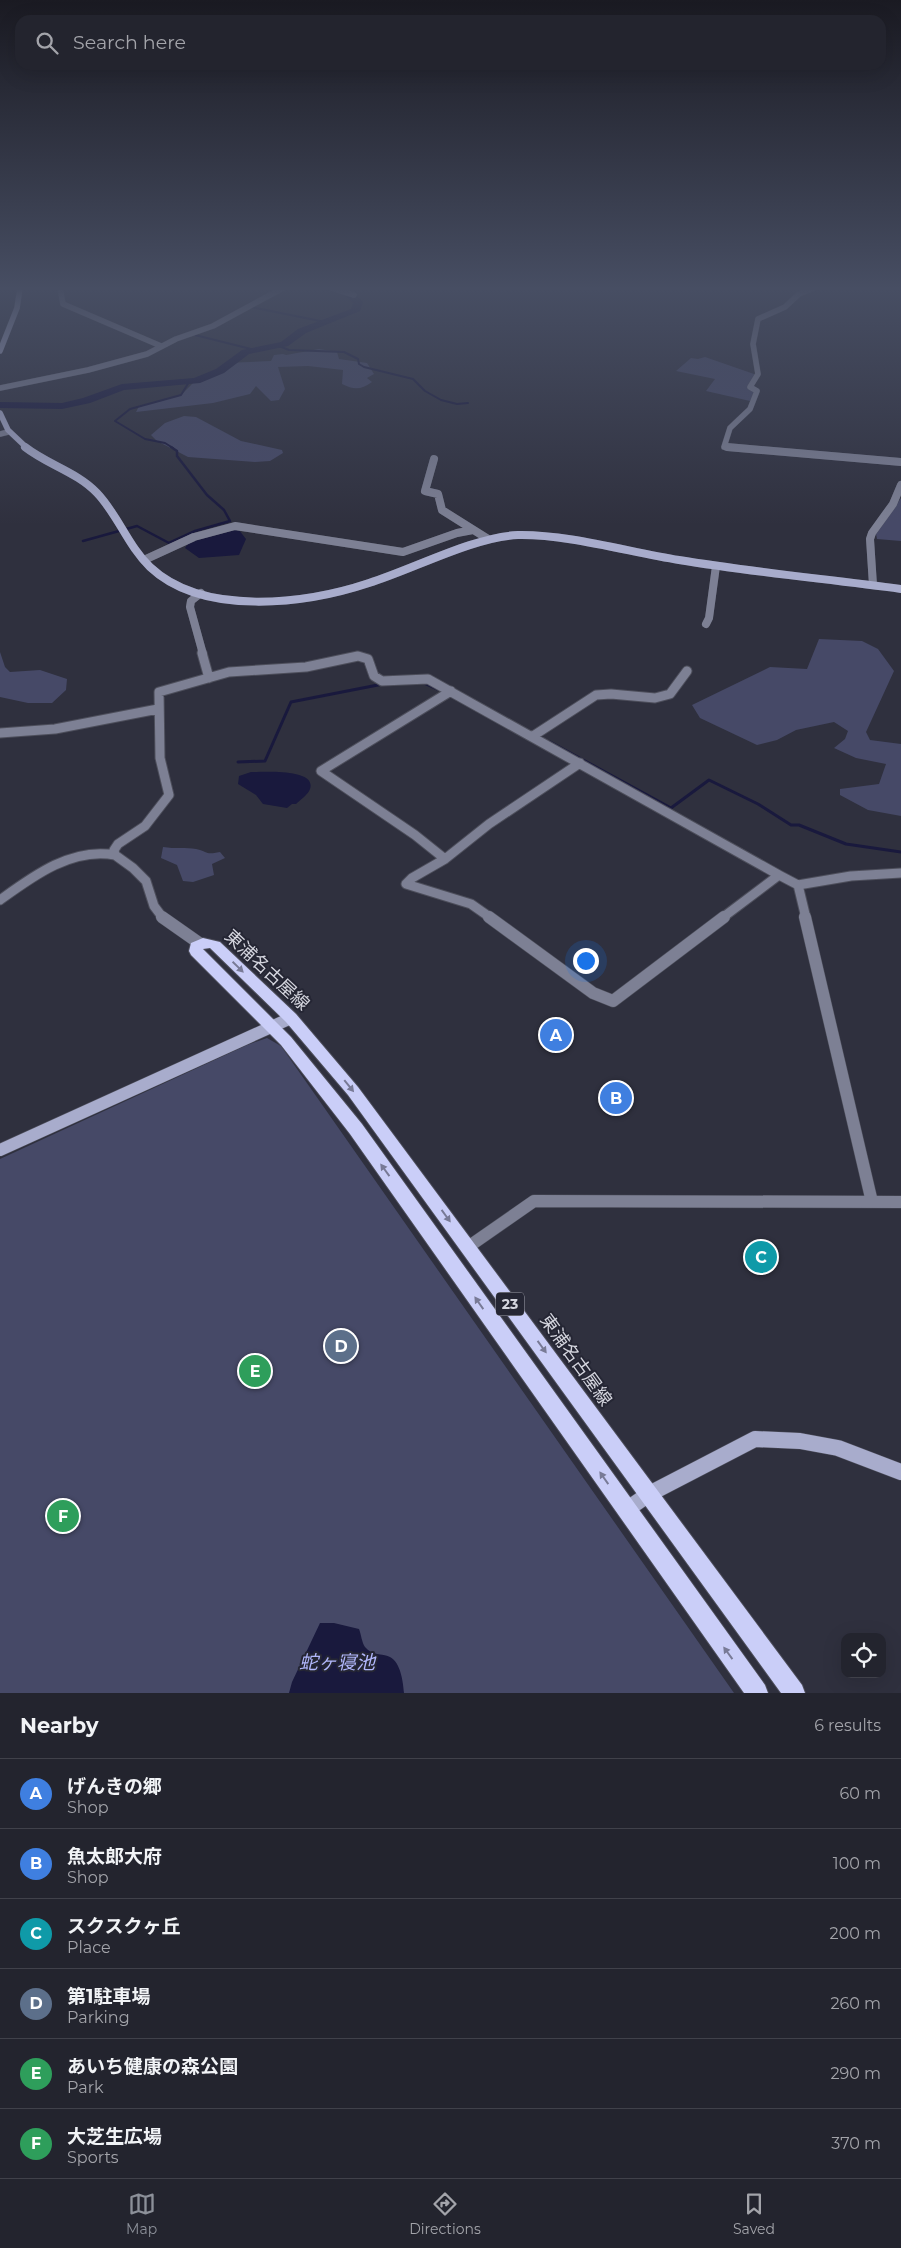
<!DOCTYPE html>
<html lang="en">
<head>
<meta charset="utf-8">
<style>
	:root { --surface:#23242e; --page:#2b2c36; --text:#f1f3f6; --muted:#a3a4aa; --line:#40414a; --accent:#8c9099 }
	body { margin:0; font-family:Montserrat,"Noto Sans JP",sans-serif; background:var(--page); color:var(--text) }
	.controls { position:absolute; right:15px; bottom:15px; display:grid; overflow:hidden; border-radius:10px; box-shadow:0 5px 20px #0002 }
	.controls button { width:45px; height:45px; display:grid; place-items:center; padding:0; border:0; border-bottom:1px solid var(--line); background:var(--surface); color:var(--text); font:25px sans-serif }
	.you { position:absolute; left:585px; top:960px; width:18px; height:18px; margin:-12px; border:4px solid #fff; border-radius:50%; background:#1a73e8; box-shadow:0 0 0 8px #1a73e833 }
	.badge { display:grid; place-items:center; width:32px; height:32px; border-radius:50%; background:var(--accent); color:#fff; font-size:16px; font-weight:700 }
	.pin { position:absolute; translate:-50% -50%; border:2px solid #fff; box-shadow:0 1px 5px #0006 }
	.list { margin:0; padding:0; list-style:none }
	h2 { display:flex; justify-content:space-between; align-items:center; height:65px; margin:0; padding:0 20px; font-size:21px }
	h2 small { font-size:16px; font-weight:400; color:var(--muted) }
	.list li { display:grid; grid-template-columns:32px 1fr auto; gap:15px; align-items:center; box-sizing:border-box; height:70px; padding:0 20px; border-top:1px solid var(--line) }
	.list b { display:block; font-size:19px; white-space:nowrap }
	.list p { margin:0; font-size:16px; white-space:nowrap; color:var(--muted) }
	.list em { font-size:16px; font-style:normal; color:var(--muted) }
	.icon { flex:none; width:28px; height:28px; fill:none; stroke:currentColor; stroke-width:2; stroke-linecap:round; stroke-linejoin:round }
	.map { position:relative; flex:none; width:901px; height:1693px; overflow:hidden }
	.search { position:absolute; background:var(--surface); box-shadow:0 5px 20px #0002; left:15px; right:15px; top:15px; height:55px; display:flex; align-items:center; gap:12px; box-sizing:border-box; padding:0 18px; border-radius:15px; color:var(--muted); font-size:19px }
	.sheet { height:485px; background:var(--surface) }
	nav { display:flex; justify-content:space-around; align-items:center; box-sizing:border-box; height:70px; border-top:1px solid var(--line); background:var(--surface); font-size:14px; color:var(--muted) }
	nav a { display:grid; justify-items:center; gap:2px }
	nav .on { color:var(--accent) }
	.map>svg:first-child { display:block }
	.green { fill:#464967 }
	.water { fill:#19193d }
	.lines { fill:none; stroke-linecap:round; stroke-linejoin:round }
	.stream-far2 { stroke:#19193d; stroke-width:2 }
	.stream-far1 { stroke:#19193d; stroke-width:2.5 }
	.stream { stroke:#19193d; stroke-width:3 }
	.river { fill:#19193d; fill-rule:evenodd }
	.street-far3-casing { stroke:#4d4e5b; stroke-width:6 }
	.street-far2-casing { stroke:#4d4e5b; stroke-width:8 }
	.street-far1-casing { stroke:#4d4e5b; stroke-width:11 }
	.street-casing { stroke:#4d4e5b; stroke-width:13 }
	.secondary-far3-casing { stroke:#4d4e5b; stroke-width:6 }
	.secondary-far2-casing { stroke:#4d4e5b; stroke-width:8 }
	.secondary-far1-casing { stroke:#4d4e5b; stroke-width:13 }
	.secondary-casing { stroke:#4d4e5b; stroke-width:17 }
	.primary-casing { stroke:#4d4e5b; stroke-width:2 }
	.street-far3 { stroke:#7d8094; stroke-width:5.5 }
	.street-far2 { stroke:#7d8094; stroke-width:8 }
	.street-far1 { stroke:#7d8094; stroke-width:9 }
	.street { stroke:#7d8094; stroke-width:12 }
	.secondary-far3 { stroke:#a8accc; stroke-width:5.5 }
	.secondary-far2 { stroke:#a8accc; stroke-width:8 }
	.secondary-far1 { stroke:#a8accc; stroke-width:12 }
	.secondary { stroke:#a8accc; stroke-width:16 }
	.primary { fill:#cacef8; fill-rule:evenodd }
	.oneway { fill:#787a96 }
	.labels { text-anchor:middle; stroke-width:4; stroke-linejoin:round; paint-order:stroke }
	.shield { fill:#252634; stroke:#a0a0ab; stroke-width:1 }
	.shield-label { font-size:14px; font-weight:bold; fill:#d4d5de }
	.near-street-label { font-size:18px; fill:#d4d5de; stroke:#252634 }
	.near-water-label { font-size:19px; font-style:italic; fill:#b1b7fc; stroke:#252634 }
</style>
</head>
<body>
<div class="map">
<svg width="901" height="1693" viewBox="0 0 901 1693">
	<rect width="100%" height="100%" fill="#2f303e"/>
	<!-- green -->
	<path class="green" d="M319,349L337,352L339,359L367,363L374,374L367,378L372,382C361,390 354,390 342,384L343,370L308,366L278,367L285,389L279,400L271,401L256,386L250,394L213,403L136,412L139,406L181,395L193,383L218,374L225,363L271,361L274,355L283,354L286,355Z
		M705,357L754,374L755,378L747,387L754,393L750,401L706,391L715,379L676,371L691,358L698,359Z
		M184,416L196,417L241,441L282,450L283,453L270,461L255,462L188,457L157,441L151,435L165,423Z
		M901,498V541L877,539L876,534Z
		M819,639L862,641L878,649L894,671L866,732L870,740L901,744V816L868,810L840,795V789L879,784L886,764L856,758L834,748L845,739L848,731L834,722L796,730L777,740L757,745L700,718L692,705L770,667L807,669Z
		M0,652L5,667L10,672L40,670L67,679L66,690L52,703H28L0,697Z
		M163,847C175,849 186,847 196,849C209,852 205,855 220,852L225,858L212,864L214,875L193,882L183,881L177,865L161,858Z
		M267,1038L281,1046L734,1693H0V1159L247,1045Z"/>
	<!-- water -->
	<path class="water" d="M232,529L239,530L246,539L239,555L199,558L185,548C193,535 219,533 232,529Z
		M251,772C263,772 317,768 310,789C308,795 300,800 296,804H292L287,808L263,804L256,795L238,784L239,776Z
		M320,1623H334L359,1629C361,1634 362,1643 365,1647C372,1656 382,1653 390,1657C401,1663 403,1682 404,1693H289L292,1682Z"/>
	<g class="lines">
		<!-- stream-far2 -->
		<path class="stream-far2" d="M251,307L325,322
			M195,335L255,350
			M279,346L289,350L344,352L358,359L359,364L364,367L413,379L425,391L441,400L457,404L468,403
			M173,448L165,443L145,439L115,421L130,409L181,395L189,382"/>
		<!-- stream-far1 -->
		<path class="stream-far1" d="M83,541L137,526L169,543L195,531L230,521L224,510L207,495L177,456V451L171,447"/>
		<!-- stream -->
		<path class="stream" d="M424,683L437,689
			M546,742H550L671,808L709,780L758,804L791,825H799L846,844L901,852
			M238,762L265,761L291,702L383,684"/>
		<!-- river -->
		<path class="river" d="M319,288C337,287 351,288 363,302L360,311L306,333L288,346L249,354L224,373L200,383L124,390L90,403L62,409L0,408V402L62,403L83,398L122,384L194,378L216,369L242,350L281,342L298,329L351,309L353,303L344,295Z
			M895,288H901V291L897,290Z"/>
		<!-- street-far3 casing -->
		<g class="street-far3-casing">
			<path id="street-far3" d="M60,288L63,304L161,346
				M331,288L354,295
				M0,388L88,370L147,354L176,339L213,326L283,288
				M0,434L8,432
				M741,448L724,447L730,428L750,409L757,391L750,387L758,374L753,344L758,319L785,307L799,294L814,288"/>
		</g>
		<!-- street-far2 casing -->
		<g class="street-far2-casing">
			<path id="street-far2" d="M727,447L901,462
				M434,459L425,491L438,494L442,510L488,539
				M144,560L194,537L235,526L403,552L457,533L473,530
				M873,585L870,539L872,533L893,504L901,485
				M201,593L191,601L190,607L203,654
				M706,624L709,618L716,566"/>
		</g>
		<!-- street-far1 casing -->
		<g class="street-far1-casing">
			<path id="street-far1" d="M202,653L209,678
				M0,733L55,729L158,709
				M533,736L596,695L611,694L655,698L670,694L687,671
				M115,855L133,868L146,881L154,906L163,918
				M445,859L415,835L321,771L451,691
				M798,885L806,918
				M0,900C33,876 72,847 115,855L114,850L118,844L145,826L169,795L160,758L159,692L229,672L306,667L358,656L368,659L374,676L382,681L428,679L779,875
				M491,918L471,904L406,884L412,878L445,859L489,824L580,763
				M722,918L779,875L798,885L851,876L901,873"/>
		</g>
		<!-- street casing -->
		<g class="street-casing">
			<path id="street" d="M162,917L199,943
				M489,917L593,993L613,1001L724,917
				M805,917L872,1202
				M468,1247L534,1201L901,1202"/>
		</g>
		<!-- secondary-far3 casing -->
		<g class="secondary-far3-casing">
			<path id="secondary-far3" d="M0,351L17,308L20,288
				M0,413L8,430L27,448"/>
		</g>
		<!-- secondary-far2 casing -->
		<g class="secondary-far2-casing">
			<path id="secondary-far2" d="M25,447C48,465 77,472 97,493C118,515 128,546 150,567C203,617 306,604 369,583C414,569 473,537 518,535C567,534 629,552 679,560C752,572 827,579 901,589"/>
		</g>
		<!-- secondary-far1 casing -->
		<g class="secondary-far1-casing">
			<path id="secondary-far1" d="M0,1150L291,1018"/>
		</g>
		<!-- secondary casing -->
		<g class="secondary-casing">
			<path id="secondary" d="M626,1510L649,1494L755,1439L800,1441L838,1448L901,1472"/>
		</g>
		<!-- primary casing -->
		<g class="primary-casing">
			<path id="primary" d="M203,938L220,942L296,1014L358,1087L802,1685L805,1693H781L348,1095L286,1022L210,948L203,949L291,1037L362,1124L765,1685L768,1693H744L350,1134L281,1045L191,955L189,951L191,943Z"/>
		</g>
		<!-- street-far3 -->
		<use href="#street-far3" class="street-far3"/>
		<!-- street-far2 -->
		<use href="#street-far2" class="street-far2"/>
		<!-- street-far1 -->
		<use href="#street-far1" class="street-far1"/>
		<!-- street -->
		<use href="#street" class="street"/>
		<!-- secondary-far3 -->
		<use href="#secondary-far3" class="secondary-far3"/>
		<!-- secondary-far2 -->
		<use href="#secondary-far2" class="secondary-far2"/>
		<!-- secondary-far1 -->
		<use href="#secondary-far1" class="secondary-far1"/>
		<!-- secondary -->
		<use href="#secondary" class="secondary"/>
		<!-- primary -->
		<use href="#primary" class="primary"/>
	</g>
	<!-- one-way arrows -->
	<defs><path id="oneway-solid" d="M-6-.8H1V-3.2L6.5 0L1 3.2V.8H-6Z" transform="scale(1.25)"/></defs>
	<g class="oneway">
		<use href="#oneway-solid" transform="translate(238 967) rotate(44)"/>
		<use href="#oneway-solid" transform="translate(349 1086) rotate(51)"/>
		<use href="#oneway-solid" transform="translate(385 1170) rotate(-126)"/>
		<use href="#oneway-solid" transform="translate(446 1216) rotate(54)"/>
		<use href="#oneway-solid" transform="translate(479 1303) rotate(-125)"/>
		<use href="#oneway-solid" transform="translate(542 1347) rotate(54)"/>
		<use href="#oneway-solid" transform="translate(604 1478) rotate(-125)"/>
		<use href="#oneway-solid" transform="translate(728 1653) rotate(-126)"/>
	</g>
	<!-- sky -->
	<linearGradient id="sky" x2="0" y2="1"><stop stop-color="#1a1a22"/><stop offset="0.55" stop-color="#474e63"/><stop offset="1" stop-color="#474e63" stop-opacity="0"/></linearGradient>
	<rect width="901" height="525" fill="url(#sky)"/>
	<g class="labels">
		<!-- shield labels -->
		<rect class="shield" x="496" y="1292.5" width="28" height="23" rx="4"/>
		<g class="shield-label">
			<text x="510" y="1309">23</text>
		</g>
		<!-- near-street labels -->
		<g class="near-street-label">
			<text transform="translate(267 970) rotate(43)" y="6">東浦名古屋線</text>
			<text transform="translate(576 1360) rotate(54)" y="6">東浦名古屋線</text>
		</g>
		<!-- near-water labels -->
		<g class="near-water-label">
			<text x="337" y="1669">蛇ヶ寝池</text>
		</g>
	</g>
</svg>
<div class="controls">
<button><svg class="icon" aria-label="locate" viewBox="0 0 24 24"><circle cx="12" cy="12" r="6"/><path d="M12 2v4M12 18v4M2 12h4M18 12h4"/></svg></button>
</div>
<div class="you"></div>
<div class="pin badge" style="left:556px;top:1035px;background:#3f7fe0">A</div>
<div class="pin badge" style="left:616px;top:1098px;background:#3f7fe0">B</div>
<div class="pin badge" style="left:761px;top:1257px;background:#0f9aa8">C</div>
<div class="pin badge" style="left:341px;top:1346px;background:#5c6f8a">D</div>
<div class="pin badge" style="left:255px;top:1371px;background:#2e9e5b">E</div>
<div class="pin badge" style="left:63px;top:1516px;background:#2e9e5b">F</div>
<div class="search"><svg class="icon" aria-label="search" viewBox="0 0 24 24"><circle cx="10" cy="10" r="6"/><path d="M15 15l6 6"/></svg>Search here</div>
</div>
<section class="sheet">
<h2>Nearby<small>6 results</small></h2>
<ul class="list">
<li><span class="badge" style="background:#3f7fe0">A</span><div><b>げんきの郷</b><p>Shop</p></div><em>60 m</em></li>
<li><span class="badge" style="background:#3f7fe0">B</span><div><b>魚太郎大府</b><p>Shop</p></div><em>100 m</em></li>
<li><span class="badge" style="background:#0f9aa8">C</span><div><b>スクスクヶ丘</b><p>Place</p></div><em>200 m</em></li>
<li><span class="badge" style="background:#5c6f8a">D</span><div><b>第1駐車場</b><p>Parking</p></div><em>260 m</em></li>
<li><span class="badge" style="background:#2e9e5b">E</span><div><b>あいち健康の森公園</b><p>Park</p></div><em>290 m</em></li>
<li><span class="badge" style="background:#2e9e5b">F</span><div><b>大芝生広場</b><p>Sports</p></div><em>370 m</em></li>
</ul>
</section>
<nav>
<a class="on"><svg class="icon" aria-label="map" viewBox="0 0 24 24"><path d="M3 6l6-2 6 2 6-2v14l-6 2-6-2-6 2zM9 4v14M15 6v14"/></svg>Map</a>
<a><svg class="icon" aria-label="directions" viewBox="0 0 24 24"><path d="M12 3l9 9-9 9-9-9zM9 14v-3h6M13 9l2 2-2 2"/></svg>Directions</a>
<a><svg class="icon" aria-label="saved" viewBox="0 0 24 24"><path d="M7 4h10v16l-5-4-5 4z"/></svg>Saved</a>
</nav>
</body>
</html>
